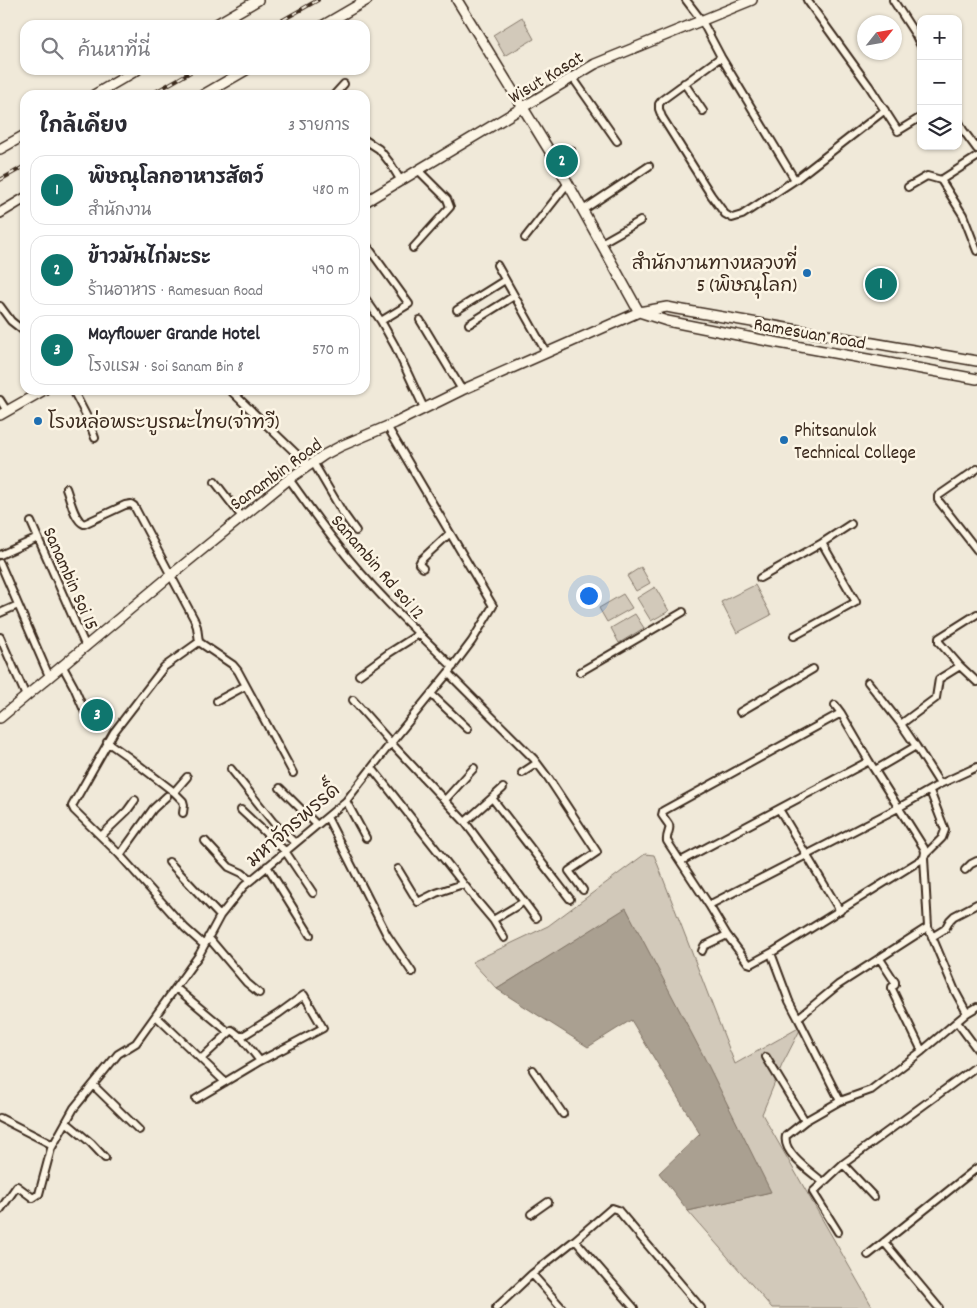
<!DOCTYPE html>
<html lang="th">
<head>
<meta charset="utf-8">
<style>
	:root { --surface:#fff; --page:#f2f2f3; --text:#2b2b33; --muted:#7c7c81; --line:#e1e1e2; --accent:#0f766e }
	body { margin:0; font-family:Dekko,"Playpen Sans Thai",sans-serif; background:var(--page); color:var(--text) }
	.controls { position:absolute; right:15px; top:15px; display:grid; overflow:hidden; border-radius:10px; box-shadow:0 1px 4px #0004 }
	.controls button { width:45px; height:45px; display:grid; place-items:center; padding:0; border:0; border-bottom:1px solid var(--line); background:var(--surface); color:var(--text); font:25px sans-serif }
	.compass { position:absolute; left:857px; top:15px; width:45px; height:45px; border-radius:50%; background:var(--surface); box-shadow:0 1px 4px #0004; rotate:59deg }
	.you { position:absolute; left:588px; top:595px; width:18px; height:18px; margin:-12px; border:4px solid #fff; border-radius:50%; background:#1a73e8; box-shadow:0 0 0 8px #1a73e833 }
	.badge { display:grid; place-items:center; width:32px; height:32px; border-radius:50%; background:var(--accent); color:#fff; font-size:16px; font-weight:700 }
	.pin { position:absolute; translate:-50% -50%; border:2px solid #fff; box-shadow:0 1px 5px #0006 }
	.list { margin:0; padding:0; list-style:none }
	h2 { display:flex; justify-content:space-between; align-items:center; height:65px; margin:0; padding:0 20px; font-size:21px }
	h2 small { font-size:16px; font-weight:400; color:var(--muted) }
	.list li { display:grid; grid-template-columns:32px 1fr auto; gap:15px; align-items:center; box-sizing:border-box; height:70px; margin:0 10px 10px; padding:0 10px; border:1px solid var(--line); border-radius:15px }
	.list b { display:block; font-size:19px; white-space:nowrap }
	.list p { margin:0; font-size:16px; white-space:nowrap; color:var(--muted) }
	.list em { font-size:16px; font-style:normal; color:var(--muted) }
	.icon { flex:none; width:28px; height:28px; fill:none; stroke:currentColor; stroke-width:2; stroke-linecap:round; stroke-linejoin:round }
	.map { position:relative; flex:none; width:977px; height:1308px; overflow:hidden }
	.search { position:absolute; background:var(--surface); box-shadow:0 1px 4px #0004; left:20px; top:20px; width:350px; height:55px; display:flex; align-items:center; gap:12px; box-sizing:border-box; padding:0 18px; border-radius:15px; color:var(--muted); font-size:19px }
	.panel { position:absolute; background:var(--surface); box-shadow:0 1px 4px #0004; left:20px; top:90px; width:350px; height:305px; border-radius:15px }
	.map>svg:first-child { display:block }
	.green { fill:#d2c9ba; stroke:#867a6c }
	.water { fill:#aaa091; stroke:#7e7163 }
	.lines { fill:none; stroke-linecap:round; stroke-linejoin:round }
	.street-casing { stroke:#3b2a1e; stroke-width:10 }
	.secondary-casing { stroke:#3b2a1e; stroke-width:12 }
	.street { stroke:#fcf5e5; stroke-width:6 }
	.secondary { stroke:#fcf5e5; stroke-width:9 }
	.rail-casing { stroke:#3b2a1e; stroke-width:4 }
	.rail { stroke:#fcf5e5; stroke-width:2; stroke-dasharray:5.5; stroke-linecap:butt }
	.poi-dot { fill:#1f6fb2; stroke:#fcf5e5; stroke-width:2 }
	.labels { text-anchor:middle; stroke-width:5; stroke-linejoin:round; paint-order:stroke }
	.street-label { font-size:19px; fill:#3b2a1e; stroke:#fcf5e5 }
	.poi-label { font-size:19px; fill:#3b2a1e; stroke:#fcf5e5; text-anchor:start }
</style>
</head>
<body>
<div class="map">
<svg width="977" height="1308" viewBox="0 0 977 1308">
	<rect width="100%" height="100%" fill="#f0e9d9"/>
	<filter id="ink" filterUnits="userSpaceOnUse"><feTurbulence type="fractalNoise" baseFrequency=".02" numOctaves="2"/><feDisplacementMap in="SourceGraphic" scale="10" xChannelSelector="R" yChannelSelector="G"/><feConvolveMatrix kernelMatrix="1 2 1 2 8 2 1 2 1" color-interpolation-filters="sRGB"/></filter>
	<g filter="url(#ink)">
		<!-- green -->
		<path class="green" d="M522,17L534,39L505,56L493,35Z
			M641,567L650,583L636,591L627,576Z
			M755,585L771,615L737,633L721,602Z
			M655,587L669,611L651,621L637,598Z
			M623,594L632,608L607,622L599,608Z
			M635,614L644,628L619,643L611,628Z
			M645,854L654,855L735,1064L802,1026L782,1065L762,1114L873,1308H772L688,1211L770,1192L626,909L497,989L472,962L548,926Z"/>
		<!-- water -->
		<path class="water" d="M626,908L704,1057L771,1192L688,1211L659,1173L700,1134L631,1020L588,1047L497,989Z"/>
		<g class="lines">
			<!-- street casing -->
			<g class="street-casing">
				<path id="street" d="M686,0L702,21L721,57L795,180
					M807,0L869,86L898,131L921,117
					M893,0L915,34L921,46
					M721,57L662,100L659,104V109L662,117L711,195L725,214L732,218L742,215L795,180L885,110
					M573,78L617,141
					M684,83L703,111
					M334,95L344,84
					M958,120L963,130L977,149
					M365,140L379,149L390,163L401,181
					M555,160L571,150
					M941,180L977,157
					M908,187L927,176L941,180L963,215L977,251
					M583,210L649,166
					M525,238L568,183
					M365,243L409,304L381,321
					M601,243L640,221
					M413,248L450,207L447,199L418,170
					M497,265L546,352
					M365,298L381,321L395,346L424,408
					M0,306L11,321L25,332
					M457,310L505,280
					M420,320L462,390
					M469,324L514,296
					M73,390L88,419L95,438
					M230,390L308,465
					M0,400L7,411
					M313,462L343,513L356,531
					M977,469L938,496V500L977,550
					M289,479C305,501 320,523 337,544C371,588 413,628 453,667
					M215,482L242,517
					M66,488C70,498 74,520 84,524L125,505L131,504L134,506L194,619L197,627L199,642L164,667L114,732L72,806L74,810L118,853L185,928L204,945
					M31,522L86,647
					M0,555L38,538
					M0,563L49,676
					M423,568L419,564L421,560L450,533
					M760,578L822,543L851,524
					M0,613L18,605
					M977,614L939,638V642L960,666L977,682
					M794,636L856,602L822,543
					M0,637L26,696
					M199,642L233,665L238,671L293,773
					M62,665L74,687L87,717
					M580,672L683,612
					M448,673L534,759L549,779L597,852L569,871L583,890
					M359,675L389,653L419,634
					M868,682L901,724L916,746L875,770
					M431,694L468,729
					M353,700L391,743L465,822L536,918
					M217,701L245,686
					M835,705L841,713L663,811L662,815C664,818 667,822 669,825C671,830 666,834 667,841L709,905L727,935L748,963L751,964L771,953L924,858
					M740,712L813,669
					M841,713L869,761L924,848L925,852L924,858L928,927L955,991L967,1013
					M901,724L936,698L939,679L960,666
					M107,742L127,756L174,792L183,801L184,805L183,813
					M916,746L940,784
					M372,768L477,901L493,920L504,938
					M231,769L273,822L295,843
					M522,773L537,763
					M280,788L317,825
					M174,792L187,777
					M492,798L503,788
					M445,800L474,768
					M346,801L366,838
					M779,809L840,911
					M241,810L285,851L313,893
					M327,817L387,935L412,972
					M465,822L492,798L570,899
					M101,836L127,811L135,800
					M205,841L229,867L242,873L251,880
					M120,855L153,809L167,796
					M925,855L942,838L945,830L930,791
					M681,861L869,761
					M169,862L220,916
					M267,866L310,935
					M398,869L418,902L436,893L463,884
					M965,870L971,864L977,861
					M709,905L898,808L940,784L977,767
					M493,920L520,904
					M208,937L247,983L259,993
					M932,937L945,929L950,920L954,916L977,904
					M702,951L704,946L727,935
					M771,953L789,1001L798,1018L838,985L928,927
					M880,959L895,982V985L892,987V989L922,1051
					M176,988L225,1029
					M156,1016L225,1082
					M798,1018L840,1101
					M957,1022L977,1049
					M766,1057L805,1121
					M201,1059L232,1030L241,1037L260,1061
					M533,1070L563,1114
					M93,1085L139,1130
					M196,1099L225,1082L260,1061L323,1028L304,995L278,1014L241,1037
					M0,1118L53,1145
					M66,1122L91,1143L105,1158
					M843,1164L874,1197
					M823,1182C811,1172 782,1153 786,1136L805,1121L840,1101L871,1090L922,1051L967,1013L977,1007
					M0,1210L17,1186L33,1198L39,1194L51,1149L74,1108L118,1054L136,1043L199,955L220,916L244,886L346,801L391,743L448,673L472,641L493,606L387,426
					M531,1214L548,1202
					M838,1232L813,1192L843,1164L977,1066
					M575,1240L634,1308
					M884,1242L939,1308
					M868,1255L977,1168
					M532,1274L562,1308
					M496,1308L532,1274L575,1240L612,1208L618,1210L701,1308"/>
			</g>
			<!-- secondary casing -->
			<g class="secondary-casing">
				<path id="secondary" d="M457,0L555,160L639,312L667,321L768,341L977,379
					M215,25L258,0
					M324,25L367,0
					M94,95L137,70
					M203,95L246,70
					M0,149L25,135
					M365,202L595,64L752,0
					M0,213L25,198
					M0,415L44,390
					M0,718L171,575L289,479L324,455L341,446L395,423L462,390L639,312L667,307L677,309L977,361"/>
			</g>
			<!-- street -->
			<use href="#street" class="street"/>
			<!-- secondary -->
			<use href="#secondary" class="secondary"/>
			<!-- rail casing -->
			<g class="rail-casing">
				<path id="rail" d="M274,25L318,0
					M150,95L194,70
					M0,180L25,166"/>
			</g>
			<!-- rail -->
			<use href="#rail" class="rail"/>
		</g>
	</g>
	<!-- markers -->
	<g class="poi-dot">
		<circle cx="807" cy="273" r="5"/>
		<circle cx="38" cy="421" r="5"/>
		<circle cx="784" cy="440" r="5"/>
	</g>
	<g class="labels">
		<!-- street labels -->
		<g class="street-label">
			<text transform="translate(545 76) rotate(-31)" y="7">Wisut Kasat</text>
			<text transform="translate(810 332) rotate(10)" y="7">Ramesuan Road</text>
			<text transform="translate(275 473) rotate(-36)" y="7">Sanambin Road</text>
			<text transform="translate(379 566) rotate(49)" y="7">Sanambin Rd soi 12</text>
			<text transform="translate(72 578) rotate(66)" y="7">Sanambin Soi 15</text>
			<text transform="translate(292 824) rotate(-41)" y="7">มหาจักรพรรดิ์</text>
		</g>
		<!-- poi labels -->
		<g class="poi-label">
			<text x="797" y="269" text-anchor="end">สำนักงานทางหลวงที่<tspan x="797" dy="22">5 (พิษณุโลก)</tspan></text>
			<text x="48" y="428">โรงหล่อพระบูรณะไทย(จ่าทวี)</text>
			<text x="794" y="436">Phitsanulok<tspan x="794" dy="22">Technical College</tspan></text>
		</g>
	</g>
</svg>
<div class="controls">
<button>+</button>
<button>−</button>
<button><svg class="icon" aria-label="layers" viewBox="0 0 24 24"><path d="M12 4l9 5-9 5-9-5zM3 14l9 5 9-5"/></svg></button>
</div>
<svg class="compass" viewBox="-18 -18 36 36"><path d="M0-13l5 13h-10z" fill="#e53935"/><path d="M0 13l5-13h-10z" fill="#7c7c81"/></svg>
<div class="you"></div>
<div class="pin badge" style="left:881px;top:284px">1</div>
<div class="pin badge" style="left:562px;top:161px">2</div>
<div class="pin badge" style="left:97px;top:715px">3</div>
<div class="search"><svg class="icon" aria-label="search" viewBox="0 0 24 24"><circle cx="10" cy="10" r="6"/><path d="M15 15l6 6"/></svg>ค้นหาที่นี่</div>
<section class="panel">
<h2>ใกล้เคียง<small>3 รายการ</small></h2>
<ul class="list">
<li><span class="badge">1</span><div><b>พิษณุโลกอาหารสัตว์</b><p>สำนักงาน</p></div><em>480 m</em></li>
<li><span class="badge">2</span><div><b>ข้าวมันไก่มะระ</b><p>ร้านอาหาร · Ramesuan Road</p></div><em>490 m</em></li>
<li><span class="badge">3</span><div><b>Mayflower Grande Hotel</b><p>โรงแรม · Soi Sanam Bin 8</p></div><em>570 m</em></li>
</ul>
</section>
</div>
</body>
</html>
